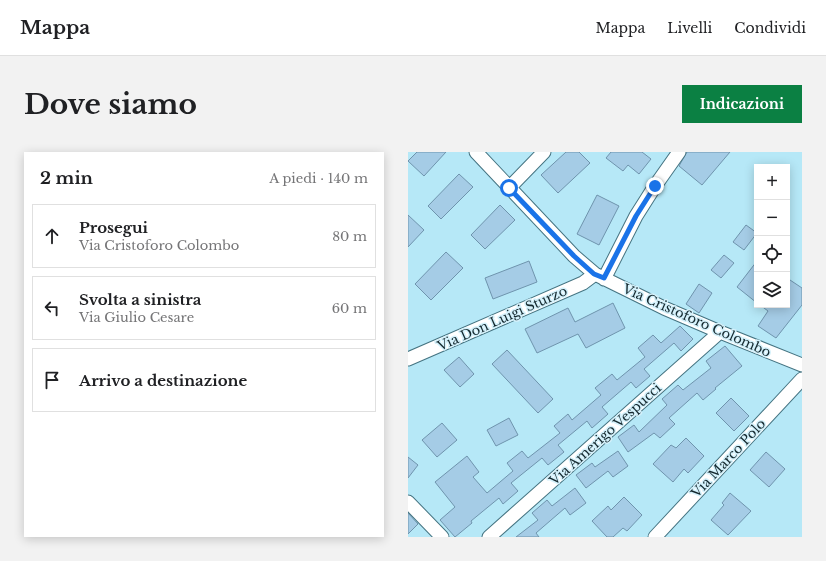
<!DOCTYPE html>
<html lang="it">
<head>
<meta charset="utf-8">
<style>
	:root { --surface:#fff; --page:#f2f2f2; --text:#202124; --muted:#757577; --line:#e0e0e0; --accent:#0b8043 }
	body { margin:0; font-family:"Libre Baskerville",serif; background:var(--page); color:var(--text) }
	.controls { position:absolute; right:12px; top:12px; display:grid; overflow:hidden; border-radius:0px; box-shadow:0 2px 10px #0003 }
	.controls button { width:36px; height:36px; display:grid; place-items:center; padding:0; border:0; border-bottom:1px solid var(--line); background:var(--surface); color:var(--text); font:20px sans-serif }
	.stop { position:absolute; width:12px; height:12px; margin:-9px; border:3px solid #1a73e8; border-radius:50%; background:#fff }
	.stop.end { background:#1a73e8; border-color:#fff; box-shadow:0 1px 4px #0008 }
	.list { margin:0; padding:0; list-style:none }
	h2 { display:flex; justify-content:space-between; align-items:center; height:52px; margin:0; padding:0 16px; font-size:17px }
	h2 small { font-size:13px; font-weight:400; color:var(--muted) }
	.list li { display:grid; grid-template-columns:26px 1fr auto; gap:12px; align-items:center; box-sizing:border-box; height:64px; margin:0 8px 8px; padding:0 8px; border:1px solid var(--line); border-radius:0px }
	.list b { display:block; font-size:15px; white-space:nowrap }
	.list p { margin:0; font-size:13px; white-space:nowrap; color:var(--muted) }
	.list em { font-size:13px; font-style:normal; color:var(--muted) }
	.icon { flex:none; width:22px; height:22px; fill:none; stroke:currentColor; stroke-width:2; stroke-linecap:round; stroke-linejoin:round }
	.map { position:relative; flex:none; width:394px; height:385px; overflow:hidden; border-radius:0px }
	header { display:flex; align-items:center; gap:24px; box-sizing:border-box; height:56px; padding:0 20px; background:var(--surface); border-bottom:1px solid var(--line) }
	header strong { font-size:19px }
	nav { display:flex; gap:22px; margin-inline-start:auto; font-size:14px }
	.intro { display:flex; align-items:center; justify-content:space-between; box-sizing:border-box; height:96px; padding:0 24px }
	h1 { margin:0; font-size:28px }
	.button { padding:10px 18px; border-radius:0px; background:var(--accent); color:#fff; font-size:14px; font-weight:700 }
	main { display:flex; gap:24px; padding:0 24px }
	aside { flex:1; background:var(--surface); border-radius:0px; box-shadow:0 2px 10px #0003 }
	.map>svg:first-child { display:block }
	.building { fill:#a5cce6; stroke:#6f94ad }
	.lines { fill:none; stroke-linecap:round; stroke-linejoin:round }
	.minor-casing { stroke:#457482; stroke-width:15 }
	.minor { stroke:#fff; stroke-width:13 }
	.route { stroke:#1a73e8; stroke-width:5 }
	.labels { text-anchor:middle; stroke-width:3; stroke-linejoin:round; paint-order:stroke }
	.street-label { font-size:13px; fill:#14282e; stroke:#d4f1fb }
</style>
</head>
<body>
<header>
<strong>Mappa</strong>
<nav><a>Mappa</a><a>Livelli</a><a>Condividi</a></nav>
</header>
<div class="intro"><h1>Dove siamo</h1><a class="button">Indicazioni</a></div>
<main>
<aside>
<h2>2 min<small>A piedi · 140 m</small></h2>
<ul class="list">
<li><svg class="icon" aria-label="ahead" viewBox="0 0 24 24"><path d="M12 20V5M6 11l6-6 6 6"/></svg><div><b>Prosegui</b><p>Via Cristoforo Colombo</p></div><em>80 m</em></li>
<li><svg class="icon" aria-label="left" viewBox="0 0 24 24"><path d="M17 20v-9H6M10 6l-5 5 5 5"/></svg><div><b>Svolta a sinistra</b><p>Via Giulio Cesare</p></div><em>60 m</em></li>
<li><svg class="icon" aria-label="arrive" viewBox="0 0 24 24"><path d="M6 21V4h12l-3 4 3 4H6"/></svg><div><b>Arrivo a destinazione</b></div></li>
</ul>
</aside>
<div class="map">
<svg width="394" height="385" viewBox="0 0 394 385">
	<rect width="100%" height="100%" fill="#b6e8f7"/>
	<!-- building -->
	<path class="building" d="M9,0H38L16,24L0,9Z
		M158,0H171L182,11L150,41L133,23Z
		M203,0H234L243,7L231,22L220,13L215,19L198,6Z
		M279,0H322L294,33L271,14Z
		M51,22L65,35L33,67L20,54Z
		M189,43L211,54L191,93L169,82Z
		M92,53L107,68L77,97L63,83Z
		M0,63L16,78L0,95Z
		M338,73L349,81L336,98L325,90Z
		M38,100L55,116L23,148L7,132Z
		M316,103L326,111L313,126L303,118Z
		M121,109L129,130L85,147L77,126Z
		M349,109V151L329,135Z
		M379,126L394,136V153L368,186L350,174L360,159L352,153H379Z
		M291,132L304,141L291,161L278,152Z
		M205,151L217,176L178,196L170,182L129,201L117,177L160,156L167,170Z
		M272,174L285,187L273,199L266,191L236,217L242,224L228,236L223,230L194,255L200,262L184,276L179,269L150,293L156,300L140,313L134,306L103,331L110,339L95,352L91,346L63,369L64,371L47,385L32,368L47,355L27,330L59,304L71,320L65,325L79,341L105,319L99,311L114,299L120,306L152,281L146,274L160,262L164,268L193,243L187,236L204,222L209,228L237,205L230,196L245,183L253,191Z
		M317,194L334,214L307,236L308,237L295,248L289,241L261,266L267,272L252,286L246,281L220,300L210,285L226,273L231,280L259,253L254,247L270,233L275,238L303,216L298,209Z
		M99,198L145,247L130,261L84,212Z
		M51,205L66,222L52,235L36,218Z
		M323,246L341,264L326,279L308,261Z
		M101,266L110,283L88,294L79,278Z
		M34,271L49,288L29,305L14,288Z
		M278,286L296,304L280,321L276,317L265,330L245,312L263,293L268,296Z
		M210,299L220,314L205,325L200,319L178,336L168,323L184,311L187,315Z
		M358,300L377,317L361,335L342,318Z
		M0,305L10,313L0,326Z
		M167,336L178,351L162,363L157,356L128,381L131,385H108L130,368L124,361L139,348L144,354Z
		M322,341L343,359L320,383L303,368L316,353L314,351Z
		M216,345L234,363L219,379L215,376L205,385H199L184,369L200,354L203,358Z
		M0,361L10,372L0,382Z"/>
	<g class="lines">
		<!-- minor casing -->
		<g class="minor-casing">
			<path id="minor" d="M68,0L166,104L187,122L256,156L312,180L394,213
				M101,36L136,0
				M196,127L228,64L247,34L271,0
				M0,207L175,131L187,122
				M0,350L34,385
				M81,385L312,180
				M247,385L394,227"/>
		</g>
		<!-- minor -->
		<use href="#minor" class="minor"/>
	</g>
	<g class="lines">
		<!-- route -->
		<path class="route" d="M101,36L166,104L186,122L196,126L228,64L247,34"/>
	</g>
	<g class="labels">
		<!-- street labels -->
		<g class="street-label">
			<text transform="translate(94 166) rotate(-24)" y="5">Via Don Luigi Sturzo</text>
			<text transform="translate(289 168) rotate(24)" y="5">Via Cristoforo Colombo</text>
			<text transform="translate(197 282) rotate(-42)" y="5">Via Amerigo Vespucci</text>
			<text transform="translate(320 306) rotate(-47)" y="5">Via Marco Polo</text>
		</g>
	</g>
</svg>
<div class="controls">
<button>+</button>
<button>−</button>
<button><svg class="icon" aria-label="locate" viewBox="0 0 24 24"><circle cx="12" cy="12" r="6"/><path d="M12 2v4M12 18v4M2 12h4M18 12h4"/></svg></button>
<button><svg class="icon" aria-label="layers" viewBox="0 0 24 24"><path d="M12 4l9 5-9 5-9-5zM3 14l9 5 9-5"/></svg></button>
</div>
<div class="stop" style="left:101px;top:36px"></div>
<div class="stop end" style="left:247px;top:34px"></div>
</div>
</main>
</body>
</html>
